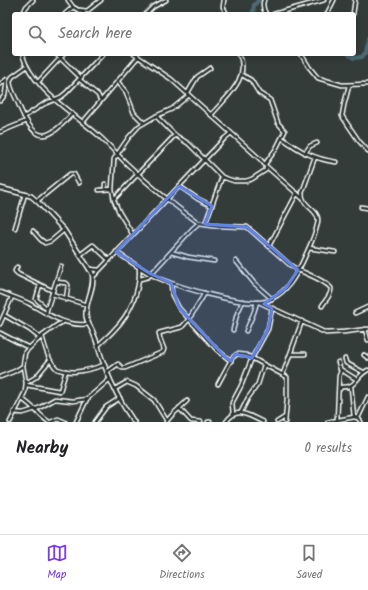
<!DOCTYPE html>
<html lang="en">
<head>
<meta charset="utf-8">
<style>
	:root { --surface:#fff; --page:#f6f6f6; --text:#202124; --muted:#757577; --line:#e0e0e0; --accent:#7c3aed }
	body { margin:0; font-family:Kalam,sans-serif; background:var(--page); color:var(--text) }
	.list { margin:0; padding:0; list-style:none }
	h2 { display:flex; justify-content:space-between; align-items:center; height:52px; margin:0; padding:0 16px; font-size:17px }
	h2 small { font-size:13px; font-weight:400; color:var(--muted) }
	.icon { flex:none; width:22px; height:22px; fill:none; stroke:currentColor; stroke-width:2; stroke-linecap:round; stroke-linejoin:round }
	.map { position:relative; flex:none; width:368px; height:422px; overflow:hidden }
	.search { position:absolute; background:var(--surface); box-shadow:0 2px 6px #0003; left:12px; right:12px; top:12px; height:44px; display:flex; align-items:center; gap:10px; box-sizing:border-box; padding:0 14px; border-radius:4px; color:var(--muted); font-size:15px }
	.sheet { height:112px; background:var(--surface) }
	nav { display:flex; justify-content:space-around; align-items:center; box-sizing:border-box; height:56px; border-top:1px solid var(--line); background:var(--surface); font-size:11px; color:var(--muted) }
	nav a { display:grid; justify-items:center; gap:2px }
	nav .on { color:var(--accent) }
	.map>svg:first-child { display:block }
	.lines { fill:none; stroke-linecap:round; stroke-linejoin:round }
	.river { stroke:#4e6b74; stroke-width:4 }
	.minor-casing { stroke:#fff; stroke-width:5.5 }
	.tertiary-casing { stroke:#fff; stroke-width:6 }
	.minor { stroke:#26332d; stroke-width:2.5 }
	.tertiary { stroke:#26332d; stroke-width:3 }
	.marked { fill:#6183e4; fill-opacity:0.2; stroke:#6183e4; stroke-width:3; stroke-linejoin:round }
</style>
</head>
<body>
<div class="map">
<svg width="368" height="422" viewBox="0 0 368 422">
	<rect width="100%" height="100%" fill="#343c39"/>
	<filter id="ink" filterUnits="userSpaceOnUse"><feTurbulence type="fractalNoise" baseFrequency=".025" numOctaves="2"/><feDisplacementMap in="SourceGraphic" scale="8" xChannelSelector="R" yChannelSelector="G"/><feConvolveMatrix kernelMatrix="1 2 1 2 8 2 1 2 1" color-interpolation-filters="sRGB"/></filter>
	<g filter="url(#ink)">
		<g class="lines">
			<!-- river -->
			<path class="river" d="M255,14L253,12L254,5L259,0
				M347,54L354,58L362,57L365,53L368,39"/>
			<!-- minor casing -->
			<g class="minor-casing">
				<path id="minor" d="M68,0L73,7L85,14
					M224,0L223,7L227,14
					M264,0C262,5 263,9 266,14
					M80,10L87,11L101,0
					M23,14L26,7L33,0
					M65,14L73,7
					M146,14L153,7L166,0
					M274,14L324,0
					M327,14L334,0
					M353,14L355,0
					M22,54C33,90 71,111 98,135C108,144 117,154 126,163C149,185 173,205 199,223
					M56,54L81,78
					M134,54L171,79L260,159L266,166V170L252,179L246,181H234L222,177L189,144L175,135L156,116
					M301,54L309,67L318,78L342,85L368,84
					M26,67L12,77L10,82C11,91 17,99 20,108C36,144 47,142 72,114
					M242,75L251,80L259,93L270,100L278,123L285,131L276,149L265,164
					M80,80L98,95L101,101
					M38,82L64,54
					M118,82L126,92L134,113L144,123
					M0,84L6,80
					M349,86L344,105L342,116L359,141L368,151
					M187,94L197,77L210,68
					M0,101L5,95L7,79
					M212,114C226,97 251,78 239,54
					M24,117L44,104L61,97L66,93L103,54
					M83,122L138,57
					M0,132L27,121
					M282,138C300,151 314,159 336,162
					M305,153L310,146L317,143
					M267,167L302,198
					M179,186L198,199L212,206
					M105,189V184
					M99,190L112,189
					M114,199L175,135
					M37,201L70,174H74L79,183
					M361,207L368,208
					M205,224L222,177
					M15,228L25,194
					M33,231L40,239L45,243L51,241L64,230
					M133,235L119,212L114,200L112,189L114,159L129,137L139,126L156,116L172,109L189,95
					M269,246L297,193
					M309,248L335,252
					M116,252C130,261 143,271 158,278C179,287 239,305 261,302C265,302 270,300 273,298C287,291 295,277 302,263C307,252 317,233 318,220C318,209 302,207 302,193L315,157
					M171,252L188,257L214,261
					M80,255L93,245L108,259
					M236,261L254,283L272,299
					M17,267L15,271L18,274L53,291
					M89,269L99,270
					M93,277L225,138L231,133
					M140,279L148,277L193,228L199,223L220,226L247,227L290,265C303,274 321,277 331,288C332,295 325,300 322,306
					M56,282L66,283L68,285L66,300
					M171,283L172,295L179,308L216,349L231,361
					M40,285L36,299L46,308
					M0,292C10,296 20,299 30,304C49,315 66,327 89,324
					M52,294L87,305
					M261,303L326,333L344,332L368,329
					M355,313L368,307
					M46,314L47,309L61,266
					M4,315L30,330L40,338
					M0,324L12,297
					M365,329L368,340
					M233,330L237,314L243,301
					M246,331L254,312L257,302
					M0,333L29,348
					M42,336C45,347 48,360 57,369C72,375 89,370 104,365
					M98,346C103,340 109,336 114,330C130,314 141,290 139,267
					M291,354H305
					M364,355L368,358
					M345,359L346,363L363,372
					M340,369L356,379
					M107,372L118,364L122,368H125L163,352L164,349L160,339L159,333L182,327L189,319L205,293
					M283,374L302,321
					M0,377L15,371L23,366
					M26,383L36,377L50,360
					M218,384L232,358L237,354L246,355L252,358L287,377V399L285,422
					M26,385L60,391L66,371
					M351,387L354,417
					M115,389L127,382L136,386L154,400L167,421
					M340,389L341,387C358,388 354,377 368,370
					M22,399C33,406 39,415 49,422
					M179,408L191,421L201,422
					M14,412L23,413L39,408L55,399L73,401L87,399
					M241,412L248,398L258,384L264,365
					M233,414L232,403L241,386L252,358L268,329L272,308
					M358,418L368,397
					M337,421L339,376L341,371L338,362
					M10,422L25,392L26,383L23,366L25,352L42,336L57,325L63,322
					M51,422L58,419L65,422
					M76,422L87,399L110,379
					M95,422L106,407L120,398
					M166,422L172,415L187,401
					M208,422H210
					M226,422C237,405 249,416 263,422
					M277,422L285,417
					M328,422L354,417L358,418L361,422"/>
			</g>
			<!-- tertiary casing -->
			<g class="tertiary-casing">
				<path id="tertiary" d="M0,188L31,196L37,201L64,230L92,273C96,286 85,301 86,315C86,322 92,328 94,335C98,344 100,355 104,364C111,384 122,405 134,422"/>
			</g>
			<!-- minor -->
			<use href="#minor" class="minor"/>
			<!-- tertiary -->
			<use href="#tertiary" class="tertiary"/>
		</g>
	</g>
	<!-- marked area -->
	<path class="marked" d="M179,186L212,206L205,224L247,227L298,270L286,288L264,304L272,308L271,315L268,329L252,358L235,354L231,361L225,357L179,308L171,283L151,274L116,252Z"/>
</svg>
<div class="search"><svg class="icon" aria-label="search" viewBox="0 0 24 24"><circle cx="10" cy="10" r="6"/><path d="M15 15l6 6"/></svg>Search here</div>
</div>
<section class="sheet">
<h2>Nearby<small>0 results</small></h2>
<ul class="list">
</ul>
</section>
<nav>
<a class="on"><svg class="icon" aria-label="map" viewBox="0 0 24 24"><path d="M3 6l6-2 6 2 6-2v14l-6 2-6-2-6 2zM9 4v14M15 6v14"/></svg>Map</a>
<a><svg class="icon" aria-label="directions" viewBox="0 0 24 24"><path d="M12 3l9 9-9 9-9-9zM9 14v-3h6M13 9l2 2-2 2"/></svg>Directions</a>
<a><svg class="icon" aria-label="saved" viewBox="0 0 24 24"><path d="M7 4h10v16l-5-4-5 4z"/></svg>Saved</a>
</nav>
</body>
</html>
